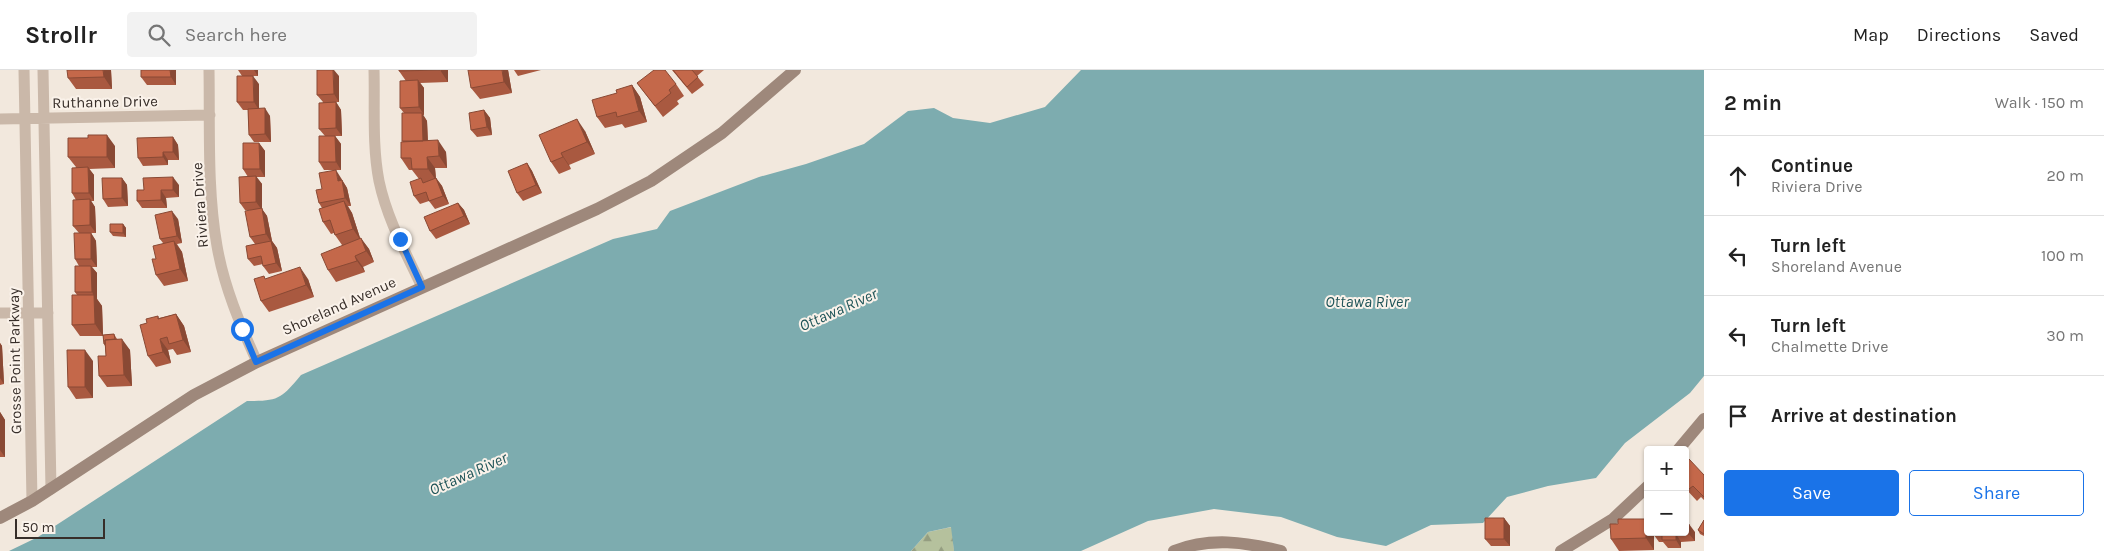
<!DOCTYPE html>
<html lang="en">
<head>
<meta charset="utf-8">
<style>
	:root { --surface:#fff; --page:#f2f2f2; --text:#222; --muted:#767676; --line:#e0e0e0; --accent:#1a73e8 }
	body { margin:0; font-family:Karla,sans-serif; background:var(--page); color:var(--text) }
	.controls { position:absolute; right:15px; bottom:15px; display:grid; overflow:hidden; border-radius:5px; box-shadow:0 1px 4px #0004 }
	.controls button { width:45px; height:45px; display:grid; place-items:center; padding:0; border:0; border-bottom:1px solid var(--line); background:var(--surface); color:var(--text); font:25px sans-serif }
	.scale { position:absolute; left:15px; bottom:12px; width:90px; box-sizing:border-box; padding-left:5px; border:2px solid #372e29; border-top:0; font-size:14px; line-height:18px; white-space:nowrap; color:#372e29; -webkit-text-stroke:4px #faf2ea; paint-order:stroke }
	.stop { position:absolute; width:15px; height:15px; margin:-11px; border:4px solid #1a73e8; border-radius:50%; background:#fff }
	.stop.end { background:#1a73e8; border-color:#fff; box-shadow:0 1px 5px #0008 }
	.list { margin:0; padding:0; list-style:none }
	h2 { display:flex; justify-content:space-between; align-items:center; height:65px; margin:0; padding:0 20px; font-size:21px }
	h2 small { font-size:16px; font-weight:400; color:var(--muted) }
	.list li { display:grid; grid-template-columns:32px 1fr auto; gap:15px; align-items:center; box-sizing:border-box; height:80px; padding:0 20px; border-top:1px solid var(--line) }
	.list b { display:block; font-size:19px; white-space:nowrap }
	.list p { margin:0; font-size:16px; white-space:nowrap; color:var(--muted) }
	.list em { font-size:16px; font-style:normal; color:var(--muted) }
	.actions { display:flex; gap:10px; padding:15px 20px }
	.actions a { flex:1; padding:11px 0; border:1px solid var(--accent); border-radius:5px; text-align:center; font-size:18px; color:var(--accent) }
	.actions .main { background:var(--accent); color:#fff }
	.icon { flex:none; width:28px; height:28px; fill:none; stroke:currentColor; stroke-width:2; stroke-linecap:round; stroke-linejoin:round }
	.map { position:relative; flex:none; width:1704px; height:481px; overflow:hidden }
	header { display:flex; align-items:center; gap:30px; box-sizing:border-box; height:70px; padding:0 25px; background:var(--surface); border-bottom:1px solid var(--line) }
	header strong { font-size:24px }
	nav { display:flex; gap:28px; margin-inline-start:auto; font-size:18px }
	.search { width:350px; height:45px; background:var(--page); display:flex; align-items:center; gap:12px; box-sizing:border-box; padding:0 18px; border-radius:5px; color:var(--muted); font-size:19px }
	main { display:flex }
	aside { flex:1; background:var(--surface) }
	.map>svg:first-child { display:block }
	.forest { fill:url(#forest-firs) }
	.water { fill:#7dacaf }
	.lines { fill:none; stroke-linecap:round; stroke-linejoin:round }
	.street { stroke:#cab8a9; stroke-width:11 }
	.secondary { stroke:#9e887b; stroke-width:12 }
	.wall { fill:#a95940 }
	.shaded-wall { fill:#894934 }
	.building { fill:#c4684a; stroke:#894934 }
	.route { stroke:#1a73e8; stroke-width:6 }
	.labels { text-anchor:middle; stroke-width:4; stroke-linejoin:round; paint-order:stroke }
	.street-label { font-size:15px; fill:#372e29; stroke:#faf2ea }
	.water-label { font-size:16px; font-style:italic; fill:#1f5458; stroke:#faf2ea }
</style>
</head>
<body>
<header>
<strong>Strollr</strong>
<div class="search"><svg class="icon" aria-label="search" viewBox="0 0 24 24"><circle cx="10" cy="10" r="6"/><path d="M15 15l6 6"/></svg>Search here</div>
<nav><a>Map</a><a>Directions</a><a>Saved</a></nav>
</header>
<main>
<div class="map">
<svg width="1704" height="481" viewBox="0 0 1704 481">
	<defs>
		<pattern id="forest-firs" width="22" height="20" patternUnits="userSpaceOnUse" patternTransform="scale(1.25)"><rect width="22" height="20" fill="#b5c19d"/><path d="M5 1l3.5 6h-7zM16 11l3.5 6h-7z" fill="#949d80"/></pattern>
	</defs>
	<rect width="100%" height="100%" fill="#f2e8dd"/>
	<!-- forest -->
	<path class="forest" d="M952,457L954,481H911L928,462Z"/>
	<!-- water -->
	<path class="water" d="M1081,0H1704V306L1690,323L1625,373L1596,408L1548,416L1507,427L1483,453L1431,455L1386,476L1337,467L1281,447L1214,439L1148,451L1081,481H954L951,457L928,462L911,481H9L38,467L247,331C279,331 281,329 301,305L613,169L657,159L670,141L759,107L806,94L864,74L908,41L934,38L953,48L990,53L1045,37Z"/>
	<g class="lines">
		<!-- street -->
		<path class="street" d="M24,0L32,431
			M43,0L51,419
			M209,0C210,58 207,119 217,176C224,217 240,254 257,292
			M374,0C375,36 372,75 379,111C387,149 406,183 422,217
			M0,49L210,45
			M0,243H48"/>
		<!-- secondary -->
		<path class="secondary" d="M1678,380L1704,349
			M0,448L32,431L194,325L257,292L597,139L651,111L722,63L795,0
			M1174,481C1210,467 1245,472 1281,481
			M1561,481L1613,449L1648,416"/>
	</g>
	<!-- wall -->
	<path class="wall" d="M111,0L112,19H76L68,8Z
		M176,0V15H147L141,7Z
		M238,0H258V6H242Z
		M448,0V12L420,13L424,18V45H423L427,51L428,71L446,82L447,98H435L436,108L442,116L449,134L435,139L429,131L420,134L414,126L419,109L412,100H409L401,88L403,72L402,71L404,43L400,38L406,11L399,1Z
		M508,0L512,23L480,29L471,18Z
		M514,0H541L518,6Z
		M672,0H704L697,6L704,15L692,24Z
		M339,6V32H336L341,40L342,66H335L341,74V100H324L319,92L325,66L319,59L323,32L317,25Z
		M637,13L676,14L684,26L677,31L679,34L663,47Z
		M259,14V38L270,46L271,72H254L249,65L248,40H243L237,32Z
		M632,15L640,27L647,52L625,58L622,54L605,58L597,47L617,23Z
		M484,40L490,48L492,65L477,67L471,60Z
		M585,61L595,84L569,95L571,99L559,104L551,92Z
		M173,67L178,75L179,90H168V95L143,96L138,88Z
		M259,73L265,81V107H256L262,114V139L267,146L272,171L277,178L282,201L269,204L263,196V194L254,196L248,189L255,174L250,167L251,140H245L240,133L248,107L243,99Z
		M115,76V98L89,99L94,105V131H91L95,137L96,163H91L96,171L97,197H92L97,203V229L102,236L103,265L114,264L117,269L130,280L132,316L107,317L99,306L106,286L105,276L104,274L103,266H80L72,255L77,225L75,222L79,196L75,189L79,163L73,156L76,130L72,123L76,97L68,87Z
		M527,93L532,101L542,123L523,131L517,123Z
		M122,108L127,115L128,136L108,137L103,129Z
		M341,108L347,118L351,136H348L352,143L360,168L369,179L374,192L363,197L365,202L336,212L328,200L342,175L335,165L334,163L331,164L323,152L322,138L319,133L322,119Z
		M179,115V127L166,128L167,138H142L137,131L144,120Z
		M458,133L464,140L470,154L436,169L430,161Z
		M178,149L182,173L177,174L182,182L188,211L164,216L156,205V189L163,173L160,169Z
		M123,154L126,158V167L113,166L110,162Z
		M267,209H308L314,227L269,242L261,231Z
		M176,244L184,256L191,282L177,285L173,279L168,280L171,293L156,297L148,286L147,253L158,246L159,248Z
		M0,273L2,276L4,314L0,315Z
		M93,291V328L76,329L68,317Z
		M0,342L5,350V387H0Z
		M1685,393L1704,405V430L1701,427L1697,431L1685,418Z
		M1504,448L1510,456V476H1491L1485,469Z
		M1704,450V466L1700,464L1698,460Z
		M1648,462H1695V471L1681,472V478H1668L1663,472H1659L1654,465V480L1619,481L1611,469Z"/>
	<!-- shaded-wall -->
	<path class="shaded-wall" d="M103,0H111L112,19L104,7Z
		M170,0H176V15L171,7Z
		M254,0H258V6Z
		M333,0H334L339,6V32L334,24Z
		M440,0H448V12Z
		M502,0H508L512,23L504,12Z
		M253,6L259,14V40L254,32Z
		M418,10L424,18V45L419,37Z
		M632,15L640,27L647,52L639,41Z
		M336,32L341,40L342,66L336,58Z
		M265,38L270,46L271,72L265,64Z
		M484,40L490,48L492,65L487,57Z
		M422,43L427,51L428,78L423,71Z
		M577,49L585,61L595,84L587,72Z
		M107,65L115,76V98L107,87Z
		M335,66L341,74V100L336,92Z
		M173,67L178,75L179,90L173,82Z
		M438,70L446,82L447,98L439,86Z
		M259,73L265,81V107L260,99Z
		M163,82L168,90V95L163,87Z
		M561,83L569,95L571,99L563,87Z
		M427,87L435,98L436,110L428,99Z
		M527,93L532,101L542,123L536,115Z
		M88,97L94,105V131L89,123Z
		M336,100L341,108L343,118L338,111Z
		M256,106L262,114V139L267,146L272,171L277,178L282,201L276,193L271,172L266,164L262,140L256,132Z
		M173,107L179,115V127L173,120Z
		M122,108L127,115L128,136L122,128Z
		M436,108L442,116L449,134L443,126Z
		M342,110L347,118L351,136L345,128Z
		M161,120L166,128L167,138L161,130Z
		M90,129L95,137L96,163L90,155Z
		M344,131L352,143L361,171L353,159Z
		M458,133L464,140L470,154L464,146Z
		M172,141L178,149L182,173L177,166Z
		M123,154L126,158V167L123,163Z
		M91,163L96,171L97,197L91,189Z
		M361,168L369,179L374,192L366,181Z
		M174,171L182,182L188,211L180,199Z
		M355,186L363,197L365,202L357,191Z
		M91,196L97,203V229L102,236L103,266L95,254L94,226L92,222Z
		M300,197L308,209L314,227L306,215Z
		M176,244L184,256L191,282L183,270Z
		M122,269L130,280L132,316L124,305Z
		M160,269L168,280L171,293L163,282Z
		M0,273L2,276L4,314L0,308Z
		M85,280L93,291V328L85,317Z
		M0,342L5,350V387L0,380Z
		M1504,448L1510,456V476L1504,469Z
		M1646,449L1648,452V462H1654V480L1646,468Z
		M1689,454L1695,462V471L1689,464Z
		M1676,464L1681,472V478L1676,470Z"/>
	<!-- building -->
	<path class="building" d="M67,0H103L104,7L68,8Z
		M141,0H170L171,7H141Z
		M317,0H333L334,24L317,25Z
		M399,0H440L399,1Z
		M468,0H502L504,12L471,18Z
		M654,0H665L676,14L669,20L671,23L655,36L637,13Z
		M673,0H692L698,7L687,17Z
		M237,6H253L254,32H237Z
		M418,10L419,37L400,38V11Z
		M632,15L639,41L617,47L616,42L597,47L592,30L617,23L616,20Z
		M336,32V58L319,59V33Z
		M265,38V64L249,65L248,39Z
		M484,40L487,57L471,60L469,43Z
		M402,43H422L423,71H402Z
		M577,49L587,72L561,83L563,87L551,92L539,65Z
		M88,65H107V87H68V68H88Z
		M319,66H335L336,92H319Z
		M173,67V82H163V87L138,88L137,68Z
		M438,70L439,86L427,87L428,99H412L411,88H401V72Z
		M243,73H259L260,99H243Z
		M527,93L536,115L517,123L508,101Z
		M88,97L89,123H72V98Z
		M336,100L338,111L342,110L345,128L319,133L316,120L322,119L319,103Z
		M256,106V132L240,133L239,107Z
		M173,107V120H161V130L137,131V120H144L143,108Z
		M102,108H122V128L103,129Z
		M421,108L423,113L436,108L443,126L429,131L426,122L414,126L410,112Z
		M90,129V155L73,156V130Z
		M344,131L353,159L335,165L330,150L323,152L319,139Z
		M458,133L464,146L430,161L424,147Z
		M262,138L266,164L250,167L245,141Z
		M172,141L177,166L160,169L155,145Z
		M110,154H123V163L110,162Z
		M74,163H91V189H75Z
		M361,168L366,181L355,186L357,191L328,200L321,184Z
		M174,171L180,199L156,205L152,189H156L153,176Z
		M271,171L276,193L263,196L261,186L248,189L246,176Z
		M75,196H91L92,222H75Z
		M300,197L306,215L261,231L254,209L264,206L265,209Z
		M72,225H94L95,254L72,255Z
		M176,244L183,270L169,274L167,267L160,269L163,282L148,286L140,255L147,253L146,249L158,246V249Z
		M114,264L115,269L105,270V274H104L103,265Z
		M122,269L124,305L99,306L98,286H106L105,270Z
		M67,280H85V317H68Z
		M1689,389L1704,405V427L1693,416L1689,419L1685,415V393Z
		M1485,448H1504V469H1485Z
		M1618,449H1646V468L1611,469L1610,454H1618Z
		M1704,450V464L1698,460Z
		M1685,454H1689V464H1676V470H1662V464L1653,465V462H1685Z"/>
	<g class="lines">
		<!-- route -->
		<path class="route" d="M242,259L256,292L422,217L400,169"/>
	</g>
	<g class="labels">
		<!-- street labels -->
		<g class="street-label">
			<text transform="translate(105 32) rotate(-1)" y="5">Ruthanne Drive</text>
			<text transform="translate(200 135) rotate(-94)" y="5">Riviera Drive</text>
			<text transform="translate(339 236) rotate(-24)" y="5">Shoreland Avenue</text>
			<text transform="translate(15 291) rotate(-91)" y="5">Grosse Point Parkway</text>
		</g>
		<!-- water labels -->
		<g class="water-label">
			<text x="1367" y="237">Ottawa River</text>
			<text transform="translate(838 239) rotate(-24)" y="6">Ottawa River</text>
			<text transform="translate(468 403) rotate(-24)" y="6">Ottawa River</text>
		</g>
	</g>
</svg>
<div class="controls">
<button>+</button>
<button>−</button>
</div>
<div class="scale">50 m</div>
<div class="stop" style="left:242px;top:259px"></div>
<div class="stop end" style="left:400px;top:169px"></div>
</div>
<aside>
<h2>2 min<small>Walk · 150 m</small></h2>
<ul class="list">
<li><svg class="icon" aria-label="ahead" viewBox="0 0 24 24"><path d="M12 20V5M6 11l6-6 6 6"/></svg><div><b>Continue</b><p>Riviera Drive</p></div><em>20 m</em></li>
<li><svg class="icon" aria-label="left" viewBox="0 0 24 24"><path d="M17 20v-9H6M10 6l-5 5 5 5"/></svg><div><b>Turn left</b><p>Shoreland Avenue</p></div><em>100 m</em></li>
<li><svg class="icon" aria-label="left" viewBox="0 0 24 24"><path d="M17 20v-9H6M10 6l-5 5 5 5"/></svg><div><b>Turn left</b><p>Chalmette Drive</p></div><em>30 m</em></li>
<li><svg class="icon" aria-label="arrive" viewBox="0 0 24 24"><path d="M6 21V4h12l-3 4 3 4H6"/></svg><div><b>Arrive at destination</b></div></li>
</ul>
<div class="actions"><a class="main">Save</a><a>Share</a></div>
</aside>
</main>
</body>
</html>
